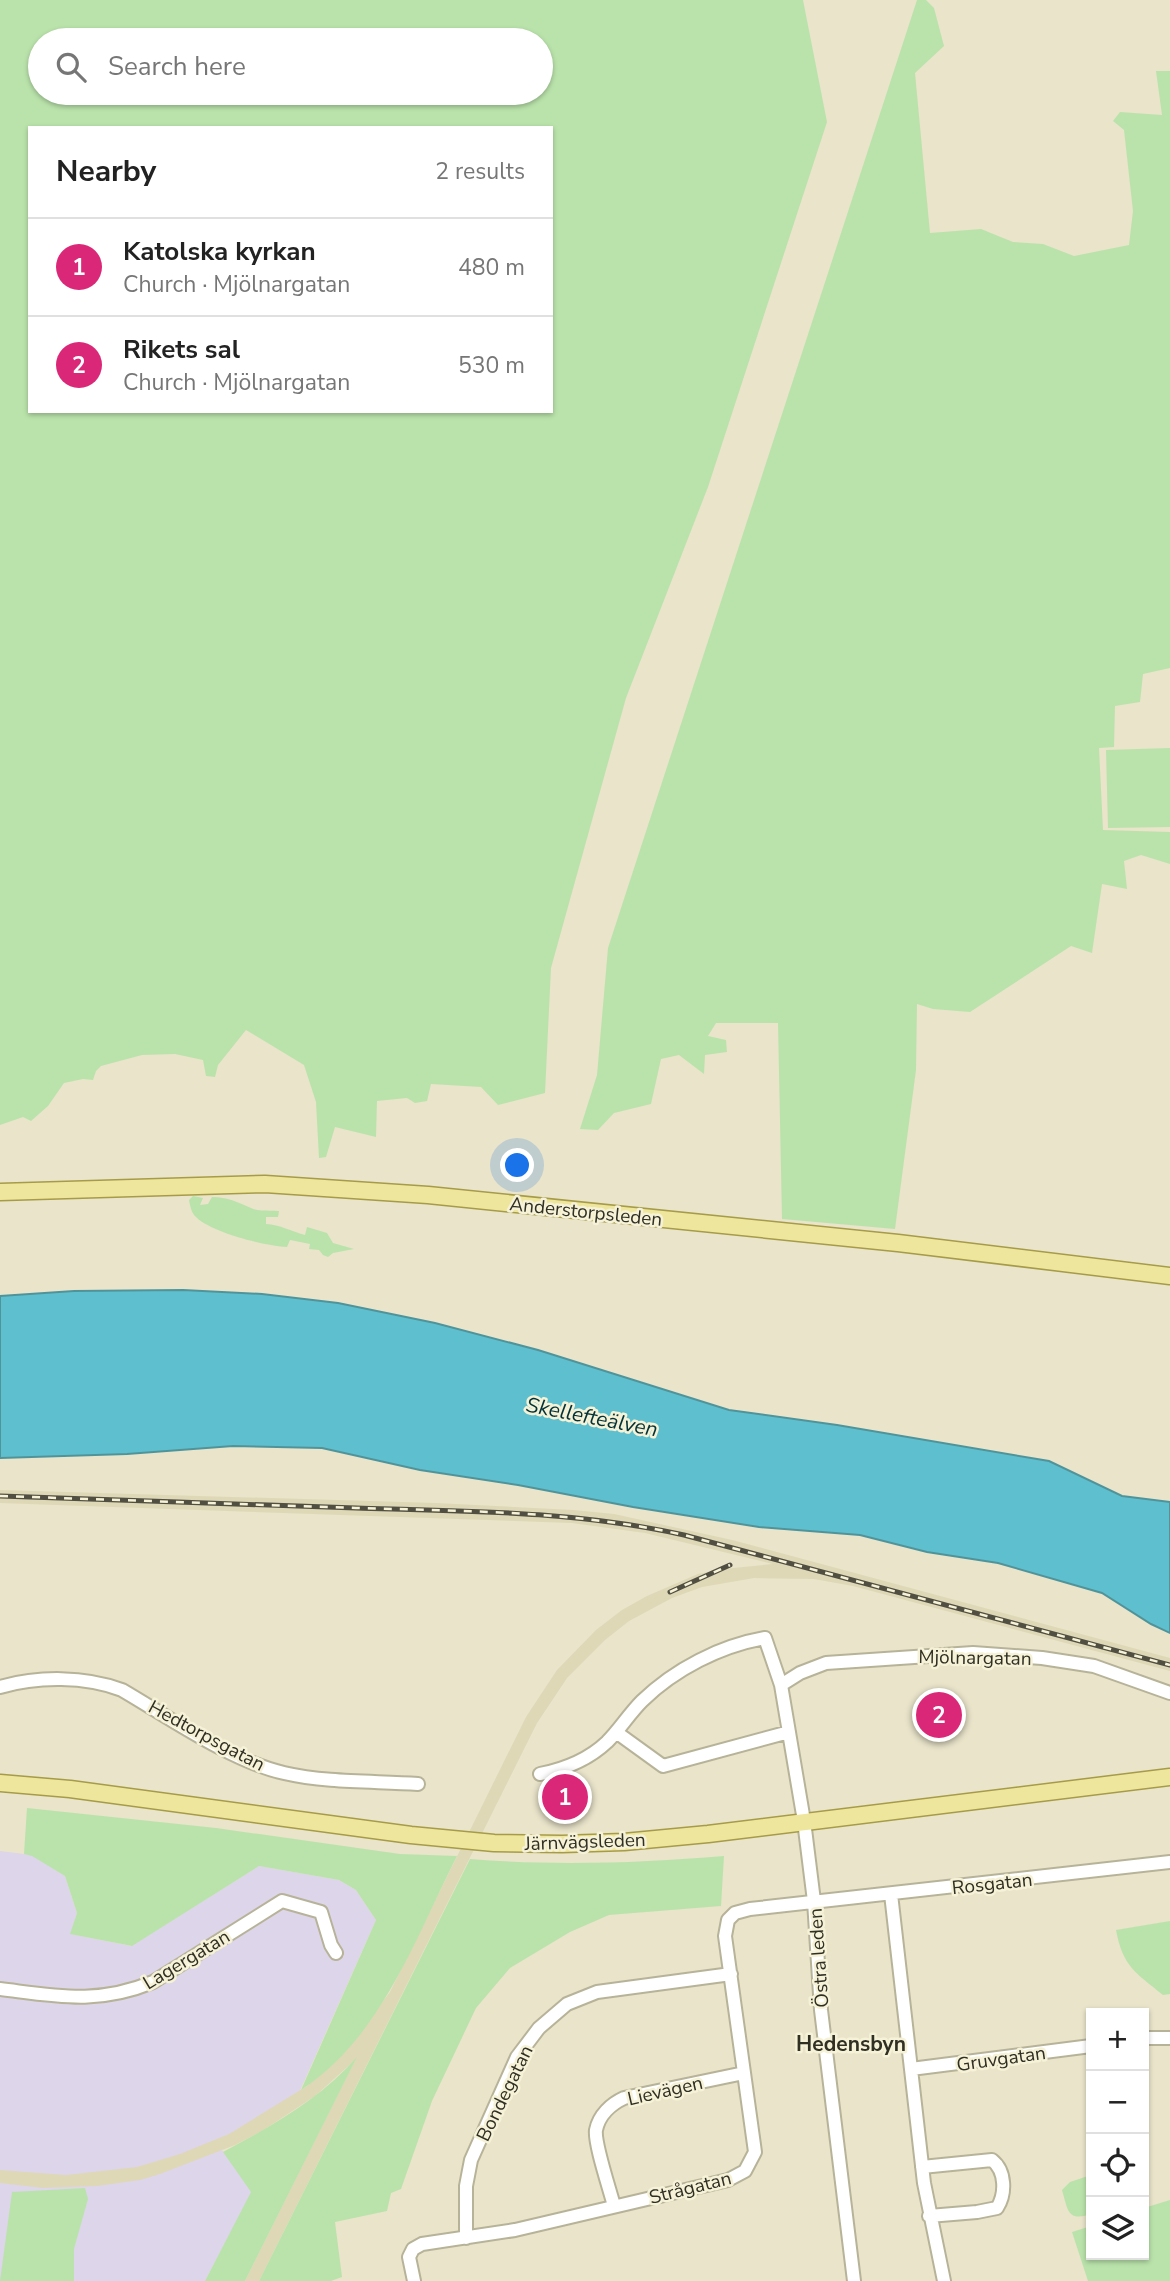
<!DOCTYPE html>
<html lang="en">
<head>
<meta charset="utf-8">
<style>
	:root { --surface:#fff; --page:#f2f2f2; --text:#222; --muted:#767676; --line:#e0e0e0; --accent:#db2777 }
	body { margin:0; font-family:"Nunito Sans",sans-serif; background:var(--page); color:var(--text) }
	.controls { position:absolute; right:21px; bottom:21px; display:grid; overflow:hidden; border-radius:0px; box-shadow:0 2px 5px #0004 }
	.controls button { width:63px; height:63px; display:grid; place-items:center; padding:0; border:0; border-bottom:2px solid var(--line); background:var(--surface); color:var(--text); font:35px sans-serif }
	.you { position:absolute; left:518px; top:1166px; width:24px; height:24px; margin:-18px; border:5px solid #fff; border-radius:50%; background:#1a73e8; box-shadow:0 0 0 10px #1a73e833 }
	.badge { display:grid; place-items:center; width:46px; height:46px; border-radius:50%; background:var(--accent); color:#fff; font-size:23px; font-weight:700 }
	.pin { position:absolute; translate:-50% -50%; border:4px solid #fff; box-shadow:0 2px 7px #0006 }
	.list { margin:0; padding:0; list-style:none }
	h2 { display:flex; justify-content:space-between; align-items:center; height:91px; margin:0; padding:0 28px; font-size:30px }
	h2 small { font-size:23px; font-weight:400; color:var(--muted) }
	.list li { display:grid; grid-template-columns:46px 1fr auto; gap:21px; align-items:center; box-sizing:border-box; height:98px; padding:0 28px; border-top:2px solid var(--line) }
	.list b { display:block; font-size:26px; white-space:nowrap }
	.list p { margin:0; font-size:23px; white-space:nowrap; color:var(--muted) }
	.list em { font-size:23px; font-style:normal; color:var(--muted) }
	.icon { flex:none; width:38px; height:38px; fill:none; stroke:currentColor; stroke-width:2; stroke-linecap:round; stroke-linejoin:round }
	.map { position:relative; flex:none; width:1170px; height:2281px; overflow:hidden }
	.search { position:absolute; background:var(--surface); box-shadow:0 2px 5px #0004; left:28px; top:28px; width:525px; height:77px; display:flex; align-items:center; gap:18px; box-sizing:border-box; padding:0 24px; border-radius:38px; color:var(--muted); font-size:26px }
	.panel { position:absolute; background:var(--surface); box-shadow:0 2px 5px #0004; left:28px; top:126px; width:525px; height:287px; border-radius:0px }
	.map>svg:first-child { display:block }
	.industrial { fill:#ddd5ea }
	.built { fill:#ded8b6 }
	.green { fill:#bae3ab; fill-rule:evenodd }
	.water { fill:#5ec0ce; stroke:#50949b; stroke-width:2 }
	.lines { fill:none; stroke-linecap:round; stroke-linejoin:round }
	.minor-casing { stroke:#b7b399; stroke-width:16 }
	.major-casing { stroke:#a69b48; stroke-width:19 }
	.minor { stroke:#fff; stroke-width:12 }
	.major { stroke:#efe69d; stroke-width:16 }
	.rail-casing { stroke:#514f42; stroke-width:5 }
	.rail { stroke:#f6f2d7; stroke-width:2.5; stroke-dasharray:8; stroke-linecap:butt }
	.labels { text-anchor:middle; stroke-width:5; stroke-linejoin:round; paint-order:stroke }
	.street-label { font-size:19px; fill:#302f24; stroke:#f6f2d7 }
	.water-label { font-size:21px; font-style:italic; fill:#013238; stroke:#f6f2d7 }
	.neighbourhood-label { font-size:21px; font-weight:bold; fill:#302f24; stroke:#f6f2d7 }
</style>
</head>
<body>
<div class="map">
<svg width="1170" height="2281" viewBox="0 0 1170 2281">
	<rect width="100%" height="100%" fill="#e9e4ca"/>
	<!-- industrial -->
	<path class="industrial" d="M0,1851L32,1855L65,1876L77,1913L71,1934L131,1946L259,1866L339,1880L356,1890L376,1920L298,2095L217,2143L252,2192L205,2281H0Z"/>
	<!-- built -->
	<path class="built" d="M0,1490L435,1503L573,1510L614,1514L732,1540L1170,1658V1671L853,1586L814,1579L754,1578L702,1587L672,1598L629,1621L605,1640L567,1678L537,1723L259,2281H245L355,2060L315,2096L262,2131L235,2145L160,2174L140,2180L97,2186L43,2188L0,2183V2170L66,2175L137,2167L180,2154L229,2134L307,2086L344,2052L390,1992L526,1717L557,1670L596,1630L622,1610L647,1596L698,1574L724,1569L773,1564L645,1533L572,1523L0,1503Z"/>
	<!-- green -->
	<path class="green" d="M0,0H803L827,122L708,487L626,698L551,968L545,1093L498,1105L481,1087L431,1084L427,1101L415,1103L407,1098L377,1101L376,1137L335,1127L326,1157L319,1158L316,1102L304,1065L246,1030L218,1065L215,1077L206,1076L203,1060L175,1054L142,1055L101,1066L96,1071L93,1080L83,1079L64,1083L48,1106L31,1121L23,1117L0,1125ZM40,40H541V93H40ZM30,128H551V411H30Z
		M917,0H926L934,8L944,46L915,73L930,233L981,229L1013,242L1043,244L1074,256L1129,245L1133,211L1124,130L1113,121L1120,112L1162,115L1156,71H1170V668L1143,674L1140,702L1115,706L1114,747L1099,748L1103,830L1170,832V864L1141,855L1124,861L1127,889L1102,884L1092,953L1071,946L970,1012L933,1009L917,1004L916,1070L895,1229L782,1219L778,1023H716L708,1036L726,1040L727,1052L705,1055L704,1074L679,1055L661,1059L651,1104L614,1113L598,1130L580,1129L597,1075L608,948Z
		M1170,748V827L1108,828L1106,750Z
		M193,1196L203,1198L200,1205L208,1204L212,1197C228,1197 237,1202 251,1208C258,1212 271,1210 279,1211L278,1217H266V1224C280,1225 291,1231 305,1235L307,1227L327,1233L333,1243L354,1249L333,1253L328,1257L323,1255L319,1250L309,1249L310,1244L290,1240L287,1247C265,1246 208,1232 194,1215C191,1211 190,1205 189,1200Z
		M27,1808L216,1828L400,1854L457,1856C416,1937 381,2038 301,2090L376,1920L356,1890L339,1880L259,1866L132,1946L70,1934L77,1913L65,1876L32,1856L24,1854Z
		M724,1856L721,1906L609,1915L570,1932L510,1968L476,2008L432,2101L401,2189L391,2193L387,2211L335,2222L342,2277L331,2281H259L470,1859C552,1866 642,1863 724,1856Z
		M1170,1921V1994L1163,1995C1135,1972 1123,1967 1116,1930Z
		M357,2057L245,2281H205L251,2192L223,2152C272,2126 320,2099 357,2057Z
		M1091,2175V2214C1067,2222 1068,2210 1062,2190L1070,2182Z
		M85,2188L88,2199L74,2249V2281H0L12,2192Z
		M1170,2200V2281H1088L1072,2232L1091,2226V2255H1144V2208Z"/>
	<!-- water -->
	<path class="water" d="M183,1290L262,1294L338,1303L435,1323L538,1350L729,1410L837,1425L1049,1461L1122,1496L1170,1502V1633L1151,1624L1102,1593L998,1563L927,1552L860,1535L759,1527L633,1507L518,1485L420,1470L322,1448L233,1446L127,1454L0,1458V1296L74,1291Z"/>
	<g class="lines">
		<!-- minor casing -->
		<g class="minor-casing">
			<path id="minor" d="M781,1685L800,1673L826,1663L973,1653L1042,1658L1094,1666L1170,1693
				M0,1687C38,1676 85,1676 122,1690C170,1718 231,1761 284,1773C327,1783 374,1781 418,1784
				M616,1732L663,1766L789,1732
				M540,1774C565,1769 588,1760 607,1742C620,1729 629,1714 642,1701C675,1669 720,1646 765,1638L781,1685L804,1821L814,1901L821,2010L854,2281
				M891,1894L924,2183L944,2281
				M0,1989C57,1996 97,2005 153,1982L282,1901L321,1912L331,1945L336,1953
				M1144,2038H1170
				M911,2069L1091,2046
				M922,2167L992,2160C1006,2171 1006,2194 997,2208L977,2212L929,2216
				M614,2206C610,2190 594,2143 596,2130C599,2115 611,2104 624,2098L744,2073
				M466,2238V2186L471,2160L517,2057L539,2028L567,2004L597,1992L731,1974
				M414,2281L409,2257L413,2249L422,2244L515,2230L728,2180L745,2171L755,2152L725,1936L728,1920L735,1913L750,1909L1170,1862"/>
		</g>
		<!-- major casing -->
		<g class="major-casing">
			<path id="major" d="M0,1192L265,1184L428,1195L898,1243L1170,1276
				M0,1783L70,1789L411,1835L494,1843L562,1844L624,1842L708,1834L1170,1777"/>
		</g>
		<!-- minor -->
		<use href="#minor" class="minor"/>
		<!-- major -->
		<use href="#major" class="major"/>
		<!-- rail casing -->
		<g class="rail-casing">
			<path id="rail" d="M0,1496C119,1500 237,1504 356,1508C466,1511 576,1511 684,1535L1170,1665
				M670,1592L730,1565"/>
		</g>
		<!-- rail -->
		<use href="#rail" class="rail"/>
	</g>
	<g class="labels">
		<!-- street labels -->
		<g class="street-label">
			<text transform="translate(586 1211) rotate(6)" y="7">Anderstorpsleden</text>
			<text transform="translate(975 1657) rotate(1)" y="7">Mjölnargatan</text>
			<text transform="translate(207 1735) rotate(28)" y="7">Hedtorpsgatan</text>
			<text transform="translate(585 1841) rotate(-2)" y="7">Järnvägsleden</text>
			<text transform="translate(992 1883) rotate(-6)" y="7">Rosgatan</text>
			<text transform="translate(818 1958) rotate(-94)" y="7">Östra leden</text>
			<text transform="translate(186 1959) rotate(-31)" y="7">Lagergatan</text>
			<text transform="translate(1001 2058) rotate(-8)" y="7">Gruvgatan</text>
			<text transform="translate(665 2090) rotate(-13)" y="7">Lievägen</text>
			<text transform="translate(504 2093) rotate(-64)" y="7">Bondegatan</text>
			<text transform="translate(690 2187) rotate(-14)" y="7">Strågatan</text>
		</g>
		<!-- water labels -->
		<g class="water-label">
			<text transform="translate(592 1417) rotate(11)" y="7">Skellefteälven</text>
		</g>
		<!-- neighbourhood labels -->
		<g class="neighbourhood-label">
			<text x="851" y="2051">Hedensbyn</text>
		</g>
	</g>
</svg>
<div class="controls">
<button>+</button>
<button>−</button>
<button><svg class="icon" aria-label="locate" viewBox="0 0 24 24"><circle cx="12" cy="12" r="6"/><path d="M12 2v4M12 18v4M2 12h4M18 12h4"/></svg></button>
<button><svg class="icon" aria-label="layers" viewBox="0 0 24 24"><path d="M12 4l9 5-9 5-9-5zM3 14l9 5 9-5"/></svg></button>
</div>
<div class="you"></div>
<div class="pin badge" style="left:565px;top:1797px">1</div>
<div class="pin badge" style="left:939px;top:1715px">2</div>
<div class="search"><svg class="icon" aria-label="search" viewBox="0 0 24 24"><circle cx="10" cy="10" r="6"/><path d="M15 15l6 6"/></svg>Search here</div>
<section class="panel">
<h2>Nearby<small>2 results</small></h2>
<ul class="list">
<li><span class="badge">1</span><div><b>Katolska kyrkan</b><p>Church · Mjölnargatan</p></div><em>480 m</em></li>
<li><span class="badge">2</span><div><b>Rikets sal</b><p>Church · Mjölnargatan</p></div><em>530 m</em></li>
</ul>
</section>
</div>
</body>
</html>
